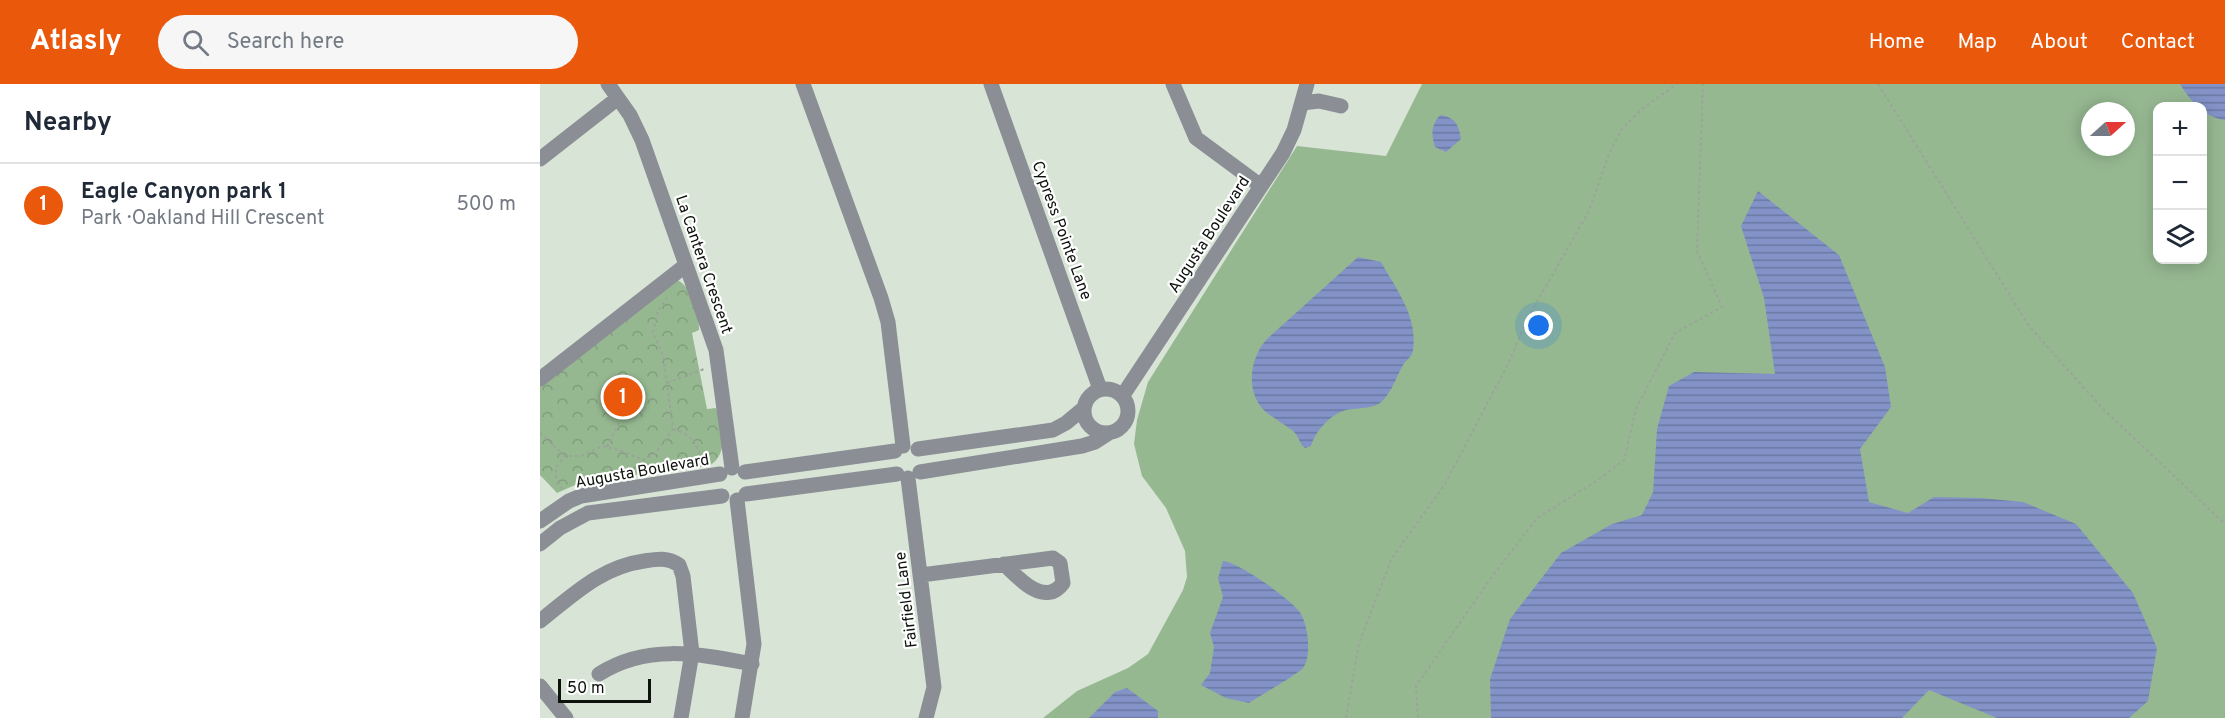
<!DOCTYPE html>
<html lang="en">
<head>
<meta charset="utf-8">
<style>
	:root { --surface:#fff; --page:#f6f6f7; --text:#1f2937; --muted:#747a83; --line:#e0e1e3; --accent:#ea580c }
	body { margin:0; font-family:Overpass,sans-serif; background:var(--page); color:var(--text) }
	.controls { position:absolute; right:18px; top:18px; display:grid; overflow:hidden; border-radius:12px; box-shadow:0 3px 15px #0003 }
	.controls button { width:54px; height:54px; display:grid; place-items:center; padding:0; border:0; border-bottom:2px solid var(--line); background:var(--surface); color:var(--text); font:30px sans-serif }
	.compass { position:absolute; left:1541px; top:18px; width:54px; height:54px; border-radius:50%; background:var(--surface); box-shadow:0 3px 15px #0003; rotate:69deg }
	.scale { position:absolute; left:18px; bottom:15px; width:93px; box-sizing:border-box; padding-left:6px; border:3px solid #0d120d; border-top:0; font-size:16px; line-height:21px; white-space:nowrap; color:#0d120d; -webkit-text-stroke:4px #fff; paint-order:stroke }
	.you { position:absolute; left:999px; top:242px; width:21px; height:21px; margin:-15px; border:4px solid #fff; border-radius:50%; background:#1a73e8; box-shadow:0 0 0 9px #1a73e833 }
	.badge { display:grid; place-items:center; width:39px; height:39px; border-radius:50%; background:var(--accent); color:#fff; font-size:20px; font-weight:700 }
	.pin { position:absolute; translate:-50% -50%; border:3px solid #fff; box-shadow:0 2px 6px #0006 }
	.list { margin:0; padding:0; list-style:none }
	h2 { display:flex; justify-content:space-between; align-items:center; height:78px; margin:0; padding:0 24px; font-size:26px }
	h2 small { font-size:20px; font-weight:400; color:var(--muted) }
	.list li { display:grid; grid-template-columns:39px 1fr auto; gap:18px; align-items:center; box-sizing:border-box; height:84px; padding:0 24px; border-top:2px solid var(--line) }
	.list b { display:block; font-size:22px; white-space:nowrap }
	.list p { margin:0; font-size:20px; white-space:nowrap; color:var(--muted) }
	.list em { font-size:20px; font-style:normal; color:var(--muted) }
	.icon { flex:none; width:33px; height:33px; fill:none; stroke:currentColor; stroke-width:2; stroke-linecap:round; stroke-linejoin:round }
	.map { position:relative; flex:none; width:1685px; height:634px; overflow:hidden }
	header { display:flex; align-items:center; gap:36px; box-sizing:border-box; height:84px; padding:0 30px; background:var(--accent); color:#fff }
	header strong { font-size:28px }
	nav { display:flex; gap:33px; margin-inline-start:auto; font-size:21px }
	.search { width:420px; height:54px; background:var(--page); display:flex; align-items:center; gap:15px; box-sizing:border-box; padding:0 21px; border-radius:33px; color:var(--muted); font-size:22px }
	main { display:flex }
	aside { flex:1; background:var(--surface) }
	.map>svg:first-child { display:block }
	.grass { fill:#96b891; fill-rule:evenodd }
	.park { fill:url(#park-crowns) }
	.water { fill:url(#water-rules) }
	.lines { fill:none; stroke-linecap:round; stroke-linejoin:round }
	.path { stroke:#9aa498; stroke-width:2; stroke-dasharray:3 3; stroke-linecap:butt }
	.minor { stroke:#8b8e95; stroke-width:15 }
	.labels { text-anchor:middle; stroke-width:4.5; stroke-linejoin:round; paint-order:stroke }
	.street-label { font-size:16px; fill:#0d120d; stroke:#fff }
</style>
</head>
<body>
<header>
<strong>Atlasly</strong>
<div class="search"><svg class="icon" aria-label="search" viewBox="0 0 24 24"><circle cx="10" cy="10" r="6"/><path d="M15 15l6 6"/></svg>Search here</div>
<nav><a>Home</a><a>Map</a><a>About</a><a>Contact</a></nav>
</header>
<main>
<aside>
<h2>Nearby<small></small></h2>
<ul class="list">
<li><span class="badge">1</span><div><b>Eagle Canyon park 1</b><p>Park · Oakland Hill Crescent</p></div><em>500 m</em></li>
</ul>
</aside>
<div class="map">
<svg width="1685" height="634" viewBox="0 0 1685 634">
	<defs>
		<pattern id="park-crowns" width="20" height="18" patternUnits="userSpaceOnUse" patternTransform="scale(1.5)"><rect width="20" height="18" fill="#96b891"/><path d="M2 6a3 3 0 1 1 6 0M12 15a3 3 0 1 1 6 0" fill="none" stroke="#809d7c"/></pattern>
		<pattern id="water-rules" width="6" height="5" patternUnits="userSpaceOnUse" patternTransform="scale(1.5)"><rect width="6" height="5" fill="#8393c8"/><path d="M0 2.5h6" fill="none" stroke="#6a77a1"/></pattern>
	</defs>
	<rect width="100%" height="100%" fill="#d8e5d6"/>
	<!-- grass -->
	<path class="grass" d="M882,0H1685V634H503L537,607L588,584L608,570L643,506L647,493L645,467L626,424L602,392L594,360L597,336L608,298L757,62L846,72ZM1618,22H1662V176H1618ZM1550,27H1586V63H1550Z"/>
	<!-- park -->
	<path class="park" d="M137,196C151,201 160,232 159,246L152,249L167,325L176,324C184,342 189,371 169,382L42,398L17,409L0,391V302Z"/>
	<!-- water -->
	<path class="water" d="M1640,0H1685V36C1666,34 1650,17 1640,0Z
		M900,31C915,33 919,41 921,55L906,68L895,63C891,50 891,42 900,31Z
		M1218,107L1299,171L1345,283L1351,323L1320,365L1329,418L1368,429L1394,413L1441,414L1483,418L1536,440L1593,509L1617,564L1608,617L1589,634H1457L1389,606L1362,634H951L950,595L970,535L1021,469L1072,440L1102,431L1113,408L1117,345L1129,302L1154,288L1235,290L1224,214L1201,142Z
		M818,173L841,178C856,205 878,232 873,266C872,274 866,275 863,281C856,293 852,309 840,319C832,324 822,324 813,325C795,325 776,345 771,362L765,364C759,359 760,355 755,349C751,344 727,331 722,324C705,304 711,272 727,255Z
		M683,477C698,478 753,516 761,530C768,542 772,572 763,584C758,590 718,613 709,619L686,614L661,601L670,589L674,563L670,549L683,513L678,494Z
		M587,604L618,627V634H549L575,608Z"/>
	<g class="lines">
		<!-- path -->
		<path class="path" d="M1338,0L1489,242L1562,324L1685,440
			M127,299L164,285
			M133,345C152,351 159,360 161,379
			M0,349L25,372
			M67,363L79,339
			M22,405L16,394V383L25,372H41L63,362L79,366L103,376L114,371L133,345L123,271L113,249L118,227L127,214
			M806,634L819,559L852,474L905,400L968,280L989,232L1049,127L1069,70L1081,46L1103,24L1137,0
			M878,634L876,602L948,498L997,434L1058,396L1084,376L1096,325L1135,249L1182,223L1157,167L1163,0"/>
		<!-- minor -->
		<path class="minor" d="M68,0L90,31L102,56L176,266L192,384
			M263,0L341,214L348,238L363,362
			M451,0L560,305
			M633,0L656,54L721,102
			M762,19L779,17L801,22
			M0,75L78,14
			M0,295L146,181
			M544 327a22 22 0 1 1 44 0a22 22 0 1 1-44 0Z
			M583,311L743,69L754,46L767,0
			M378,365L513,346L526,339L544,324
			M205,388L355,367
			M380,388L542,362L555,358L569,349
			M368,394L394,603L386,634
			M206,410L357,390
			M197,416L214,560L202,634
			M0,437L29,417L41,412L180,390
			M0,460L20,444L48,429L182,412
			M381,491L513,474L520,479L523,499C505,524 478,494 464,480
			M0,537C33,511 61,483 104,477C117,475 127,473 139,481L143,492L152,569L141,634
			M59,590C107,559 159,570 212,580
			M0,602L26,634"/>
	</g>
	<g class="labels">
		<!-- street labels -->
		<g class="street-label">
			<text transform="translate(523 146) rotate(70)" y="6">Cypress Pointe Lane</text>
			<text transform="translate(668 150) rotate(-57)" y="6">Augusta Boulevard</text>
			<text transform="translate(165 180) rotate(71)" y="6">La Cantera Crescent</text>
			<text transform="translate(102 386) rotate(-10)" y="6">Augusta Boulevard</text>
			<text transform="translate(365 516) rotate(-97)" y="6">Fairfield Lane</text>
		</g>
	</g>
</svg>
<div class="controls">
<button>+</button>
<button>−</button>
<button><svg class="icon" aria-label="layers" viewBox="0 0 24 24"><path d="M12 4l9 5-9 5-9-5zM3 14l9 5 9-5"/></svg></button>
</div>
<svg class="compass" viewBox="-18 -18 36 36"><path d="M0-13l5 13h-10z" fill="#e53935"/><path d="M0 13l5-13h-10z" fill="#747a83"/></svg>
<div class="scale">50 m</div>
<div class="you"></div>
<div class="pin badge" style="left:83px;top:313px">1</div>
</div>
</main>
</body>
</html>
